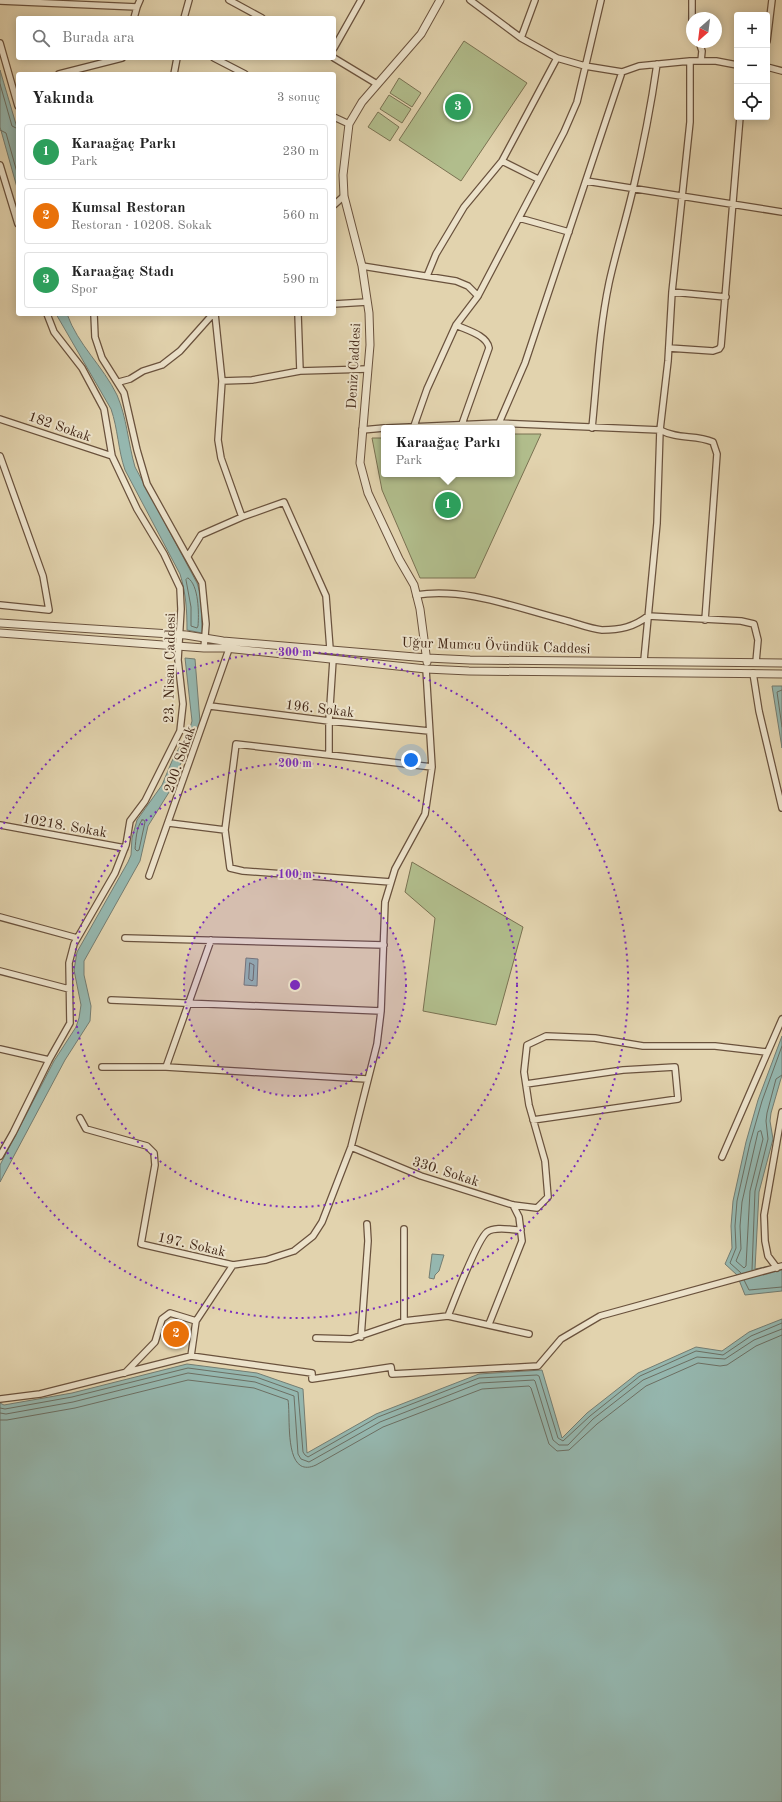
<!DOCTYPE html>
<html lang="tr">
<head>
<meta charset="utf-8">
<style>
	:root { --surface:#fff; --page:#f6f6f6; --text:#222; --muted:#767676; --line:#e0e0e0; --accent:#d93025 }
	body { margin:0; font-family:"Old Standard TT",serif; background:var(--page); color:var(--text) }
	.controls { position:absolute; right:12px; top:12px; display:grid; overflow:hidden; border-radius:4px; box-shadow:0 2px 10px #0003 }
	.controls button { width:36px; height:36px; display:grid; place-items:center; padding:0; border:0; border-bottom:1px solid var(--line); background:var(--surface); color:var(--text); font:20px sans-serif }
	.compass { position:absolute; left:686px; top:12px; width:36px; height:36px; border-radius:50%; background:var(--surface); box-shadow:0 2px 10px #0003; rotate:208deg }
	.you { position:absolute; left:411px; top:760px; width:14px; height:14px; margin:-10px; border:3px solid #fff; border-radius:50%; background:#1a73e8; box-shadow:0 0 0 6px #1a73e833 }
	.badge { display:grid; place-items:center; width:26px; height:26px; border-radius:50%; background:var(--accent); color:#fff; font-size:13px; font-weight:700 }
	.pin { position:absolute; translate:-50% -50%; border:2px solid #fff; box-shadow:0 1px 4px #0006 }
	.popup { position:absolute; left:381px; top:425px; width:134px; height:52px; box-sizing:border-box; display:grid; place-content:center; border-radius:4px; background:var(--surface); filter:drop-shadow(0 1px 3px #0005); font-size:13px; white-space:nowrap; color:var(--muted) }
	.popup b { font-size:15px; color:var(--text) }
	.popup::after { content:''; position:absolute; left:50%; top:100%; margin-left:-8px; border:8px solid transparent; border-top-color:var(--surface) }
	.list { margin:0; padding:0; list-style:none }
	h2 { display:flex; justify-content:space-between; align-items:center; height:52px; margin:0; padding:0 16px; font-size:17px }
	h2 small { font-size:13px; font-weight:400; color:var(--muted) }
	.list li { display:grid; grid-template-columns:26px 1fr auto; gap:12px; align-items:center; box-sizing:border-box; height:56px; margin:0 8px 8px; padding:0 8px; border:1px solid var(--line); border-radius:4px }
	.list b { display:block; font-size:15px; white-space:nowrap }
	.list p { margin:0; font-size:13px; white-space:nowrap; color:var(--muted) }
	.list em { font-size:13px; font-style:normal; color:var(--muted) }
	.icon { flex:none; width:22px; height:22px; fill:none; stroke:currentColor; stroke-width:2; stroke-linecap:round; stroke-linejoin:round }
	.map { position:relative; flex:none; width:782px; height:1802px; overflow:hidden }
	.search { position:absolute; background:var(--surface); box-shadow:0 2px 10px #0003; left:16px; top:16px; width:320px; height:44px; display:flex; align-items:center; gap:10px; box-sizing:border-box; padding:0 14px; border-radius:4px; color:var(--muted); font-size:15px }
	.panel { position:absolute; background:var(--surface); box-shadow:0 2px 10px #0003; left:16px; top:72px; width:320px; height:244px; border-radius:4px }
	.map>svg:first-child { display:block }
	.green { fill:#b1bd8c; stroke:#7a7252 }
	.water { fill:#95b7af; stroke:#747d72 }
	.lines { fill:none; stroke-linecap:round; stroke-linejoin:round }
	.shore { stroke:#6c6f63; stroke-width:1 }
	.minor-casing { stroke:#6a523d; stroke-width:8 }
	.tertiary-casing { stroke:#6a523d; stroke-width:9 }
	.minor { stroke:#ece2ca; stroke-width:5.5 }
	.tertiary { stroke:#ece2ca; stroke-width:7 }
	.ring { fill:none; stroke:#7b2cbf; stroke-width:2; stroke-dasharray:2 4 }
	.labels { text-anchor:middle; stroke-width:4; stroke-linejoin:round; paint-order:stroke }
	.street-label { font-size:14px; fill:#422717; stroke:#ece2ca }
	.centre { fill:#7b2cbf; stroke:#ece2ca; stroke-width:2 }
	.ring-label { font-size:12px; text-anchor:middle; font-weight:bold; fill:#7b2cbf; stroke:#ece2ca; stroke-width:4; stroke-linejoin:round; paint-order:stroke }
</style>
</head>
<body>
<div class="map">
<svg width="782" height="1802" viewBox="0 0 782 1802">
	<rect width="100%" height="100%" fill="#e2d3ae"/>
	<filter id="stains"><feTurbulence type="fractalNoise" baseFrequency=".005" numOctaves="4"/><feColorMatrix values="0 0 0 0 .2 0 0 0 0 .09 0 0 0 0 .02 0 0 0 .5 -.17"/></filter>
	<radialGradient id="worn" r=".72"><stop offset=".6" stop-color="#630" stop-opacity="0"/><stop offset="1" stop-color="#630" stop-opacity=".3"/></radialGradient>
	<!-- green -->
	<path class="green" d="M464,41L527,83L461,181L399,140Z
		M399,78L421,93L412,107L390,93Z
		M389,95L411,109L402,123L380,109Z
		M378,112L399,127L390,141L368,127Z
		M512,434H541L475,578H420L382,490L372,438H384V474H512Z
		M412,862L523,927L496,1025L423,1011L435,918L405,892Z"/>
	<!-- water -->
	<path class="water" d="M0,70L18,131V191L0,127Z
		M56,314H67C78,345 103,366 117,395C127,418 128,443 135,467L197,583L201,596L202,633L187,630C187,611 186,593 180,574L125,470C118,450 118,429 111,409Z
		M185,658L195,659L200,722L196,737L180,765L171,789L148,826L140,861L84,961V975L91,1006L90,1021L65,1060L0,1182V1165L54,1061L76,1027L79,1018L81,1005L74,970L77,952L128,862L131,855L132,838L137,820L162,785L172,761L190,728L192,721Z
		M772,686H782V748Z
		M246,958L258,959L257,986L244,985Z
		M782,1036V1075L771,1113L770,1121L773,1139L759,1192L755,1269L782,1264V1291L745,1295L737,1275L725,1264L732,1248L731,1226L733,1201L746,1142L758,1100Z
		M432,1254L444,1255L439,1271L435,1275L434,1279L429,1278Z
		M782,1319V1802H0V1403L4,1405L72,1393L187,1364L257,1373L303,1389L307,1453L376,1414L479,1374L542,1370L562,1438L587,1413L638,1373L696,1347L722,1351L749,1332Z"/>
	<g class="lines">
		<!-- shore -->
		<path class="shore" d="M0,84L12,126L18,129
			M0,130L6,133L18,176
			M188,578C199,585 199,614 198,626L197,628L191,626V607L186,580Z
			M782,690L777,692L782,727
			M142,820H144L145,822L139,850L137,851L135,849C136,840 136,828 142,820Z
			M250,963L254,965L253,980L252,981L249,979Z
			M761,1131L763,1139L750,1191L746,1266L744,1268L736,1261L741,1249L740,1226L742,1202L758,1132Z
			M752,1270L755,1191L768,1139L766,1121L767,1113L776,1079L782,1075
			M741,1273L730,1263L736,1248L735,1226L737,1201L750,1143L762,1101L782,1046
			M744,1280L749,1290L782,1287
			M0,1408L5,1409L72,1397L188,1368L256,1377L298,1392L303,1452L305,1455L308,1457L378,1417L479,1378L537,1375L539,1376L558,1438L563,1441L590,1416L640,1376L696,1351L723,1355L751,1336L782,1323
			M0,1413L6,1414L73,1402L188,1373L255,1382L294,1396L298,1454L301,1459L309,1462L380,1422L480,1383L534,1380L535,1381L553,1440L559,1445H568L593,1419L643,1380L697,1357L725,1359L754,1340L782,1329
			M0,1420H7L75,1408L188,1380L254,1388L288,1400C291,1417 283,1480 316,1465L383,1427L482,1389L529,1386L531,1388L549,1444L557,1451L569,1450L597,1424L646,1386L698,1363L720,1366L727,1365L756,1346L782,1335"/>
		<!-- minor casing -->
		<g class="minor-casing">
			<path id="minor" d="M229,0L262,18
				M470,0L521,38L557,58L585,66L622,72L639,66L690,61H716L737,65
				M692,0V24
				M0,1L137,7L140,0
				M134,18L137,7
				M184,18L189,0
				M521,38L535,0
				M767,41L772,0
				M699,42L702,51L701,61
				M0,43L18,106
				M334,48L361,0
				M214,58L245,74
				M334,58L377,84
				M767,67L782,71
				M59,74L122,58
				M174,74L177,58
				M334,117L349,124
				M502,161L538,179
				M0,165L18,224
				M586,181L782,212
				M334,205L344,196
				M519,218L569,232
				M362,266L456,281L468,286L478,296
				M427,276L436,254L464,207L502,161L557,58
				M672,292L726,297
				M334,304L367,302
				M94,314L95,337L102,358L124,393L137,450L147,484L202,583L206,624L204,648
				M215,314L222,381L218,440L221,458L242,517
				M298,314L300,371
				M456,325C466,330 487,335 489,348L462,424
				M669,348L713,351L719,349L721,346L740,117
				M222,381L252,380L300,371L368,369
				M119,382L130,379L143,371L162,365L180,351L213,314
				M0,419L112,456
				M499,423L525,363L622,72
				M414,426L427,389L456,325L478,296L564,132L577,102L601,0
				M387,428L499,423L660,430C679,440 695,434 713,442L717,454L705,620
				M592,428C597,379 599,331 609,283C616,251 626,220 633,189C643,147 651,106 657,64
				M362,430L384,428
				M0,456L43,576L49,610L0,605
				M188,556L201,535L242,517L284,502L326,596L330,649
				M416,595C466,587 516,608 564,620C576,623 590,629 602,630C620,630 634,627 648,616L741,621L754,624L758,640L756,662
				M644,660L657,523L660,430L668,361L672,292L690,122V61
				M753,673L759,711L782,808
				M210,706L329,721L429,731
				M329,755V721L333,660
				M169,823L225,830
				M0,825L125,848
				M149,876L229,649
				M391,882L243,871L230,868L225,830L236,744L432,767
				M0,917L77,938
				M125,938L384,945
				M0,971L69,989
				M111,1000L381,1011
				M0,1049L49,1060
				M102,1067H166L367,1079
				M166,1067L211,940
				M526,1084L623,1070L675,1067L678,1099L533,1120
				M80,1118L86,1129L147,1146L154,1153L155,1165L141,1244L233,1265L266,1260L294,1251L313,1236L322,1222L351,1147L377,1044L381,1011L385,902L395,869L425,814L432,767L426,669
				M351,1147L421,1176L513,1205L537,1208L548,1197L545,1161L529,1105L524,1072L527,1045L546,1036L595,1038L643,1046H715L767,1052
				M0,1156L13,1133L49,1060L70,1023L69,963L74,944L115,873L126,845L130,821L145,801L180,731L183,704L178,660L181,609L180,588L164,554L137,509L112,456L104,409L82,368L54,332L47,314
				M722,1157L782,1019
				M777,1268L768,1256L765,1241L764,1215L782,1112
				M448,1316C454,1301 477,1240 487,1232C495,1226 511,1230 521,1230
				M404,1321V1229
				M489,1324L522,1241L519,1217L513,1205
				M361,1337L368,1241L367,1224
				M316,1338L351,1339L404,1321L448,1316L529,1334
				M191,1356L196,1321L233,1265
				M125,1373L155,1342L162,1319L170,1313L196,1321
				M0,1399L40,1394L191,1356L312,1373V1379L391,1367L392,1374L538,1366L561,1339L600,1316L782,1266"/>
		</g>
		<!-- tertiary casing -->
		<g class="tertiary-casing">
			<path id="tertiary" d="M0,623L186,635L223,641L427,658L470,660L782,663
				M0,633L204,648H225L426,669L469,671L782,674
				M427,662L420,609L414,585L399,559L368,493L360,463L370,345L369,313L362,266L344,196L343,175L349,124L362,102L421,34L440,0"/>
		</g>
		<!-- minor -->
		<use href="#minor" class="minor"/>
		<!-- tertiary -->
		<use href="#tertiary" class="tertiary"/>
	</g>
	<!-- distance rings -->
	<circle cx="295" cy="985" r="111" fill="#7b2cbf" fill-opacity=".12"/>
	<g class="ring">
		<circle cx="295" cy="985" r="111"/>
		<circle cx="295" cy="985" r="222"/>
		<path d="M1 829A333 333 0 1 1 1 1141"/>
	</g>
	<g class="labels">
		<!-- street labels -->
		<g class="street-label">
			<text transform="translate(353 366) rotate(-87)" y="5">Deniz Caddesi</text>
			<text transform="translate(60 426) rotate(19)" y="5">182 Sokak</text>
			<text transform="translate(496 645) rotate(2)" y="5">Uğur Mumcu Övündük Caddesi</text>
			<text transform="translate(169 668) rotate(-89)" y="5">23. Nisan Caddesi</text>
			<text transform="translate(320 708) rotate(7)" y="5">196. Sokak</text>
			<text transform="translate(179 759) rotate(-71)" y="5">200. Sokak</text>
			<text transform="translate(65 825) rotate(10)" y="5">10218. Sokak</text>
			<text transform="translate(446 1171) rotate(18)" y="5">330. Sokak</text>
			<text transform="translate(192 1244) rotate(13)" y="5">197. Sokak</text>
		</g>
	</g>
	<circle cx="295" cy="985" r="6" class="centre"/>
	<g class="ring-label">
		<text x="295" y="656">300 m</text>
		<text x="295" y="767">200 m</text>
		<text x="295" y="878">100 m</text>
	</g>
	<rect width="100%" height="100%" filter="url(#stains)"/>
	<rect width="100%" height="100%" fill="url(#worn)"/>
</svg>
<div class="controls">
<button>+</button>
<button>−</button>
<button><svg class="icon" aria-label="locate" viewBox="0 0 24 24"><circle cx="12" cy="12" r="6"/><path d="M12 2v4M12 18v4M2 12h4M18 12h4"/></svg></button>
</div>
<svg class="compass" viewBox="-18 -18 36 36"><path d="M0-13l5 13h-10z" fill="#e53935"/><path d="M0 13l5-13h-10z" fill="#767676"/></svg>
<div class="you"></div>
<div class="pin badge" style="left:448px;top:505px;background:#2e9e5b">1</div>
<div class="popup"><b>Karaağaç Parkı</b>Park</div>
<div class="pin badge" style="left:176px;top:1334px;background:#e8710a">2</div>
<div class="pin badge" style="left:458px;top:107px;background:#2e9e5b">3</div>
<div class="search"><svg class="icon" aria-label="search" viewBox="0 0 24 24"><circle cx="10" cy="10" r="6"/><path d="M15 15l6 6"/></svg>Burada ara</div>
<section class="panel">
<h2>Yakında<small>3 sonuç</small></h2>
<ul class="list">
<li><span class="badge" style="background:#2e9e5b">1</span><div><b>Karaağaç Parkı</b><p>Park</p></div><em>230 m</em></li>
<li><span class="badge" style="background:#e8710a">2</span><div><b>Kumsal Restoran</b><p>Restoran · 10208. Sokak</p></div><em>560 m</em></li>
<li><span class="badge" style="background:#2e9e5b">3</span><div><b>Karaağaç Stadı</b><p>Spor</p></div><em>590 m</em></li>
</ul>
</section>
</div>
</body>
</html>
